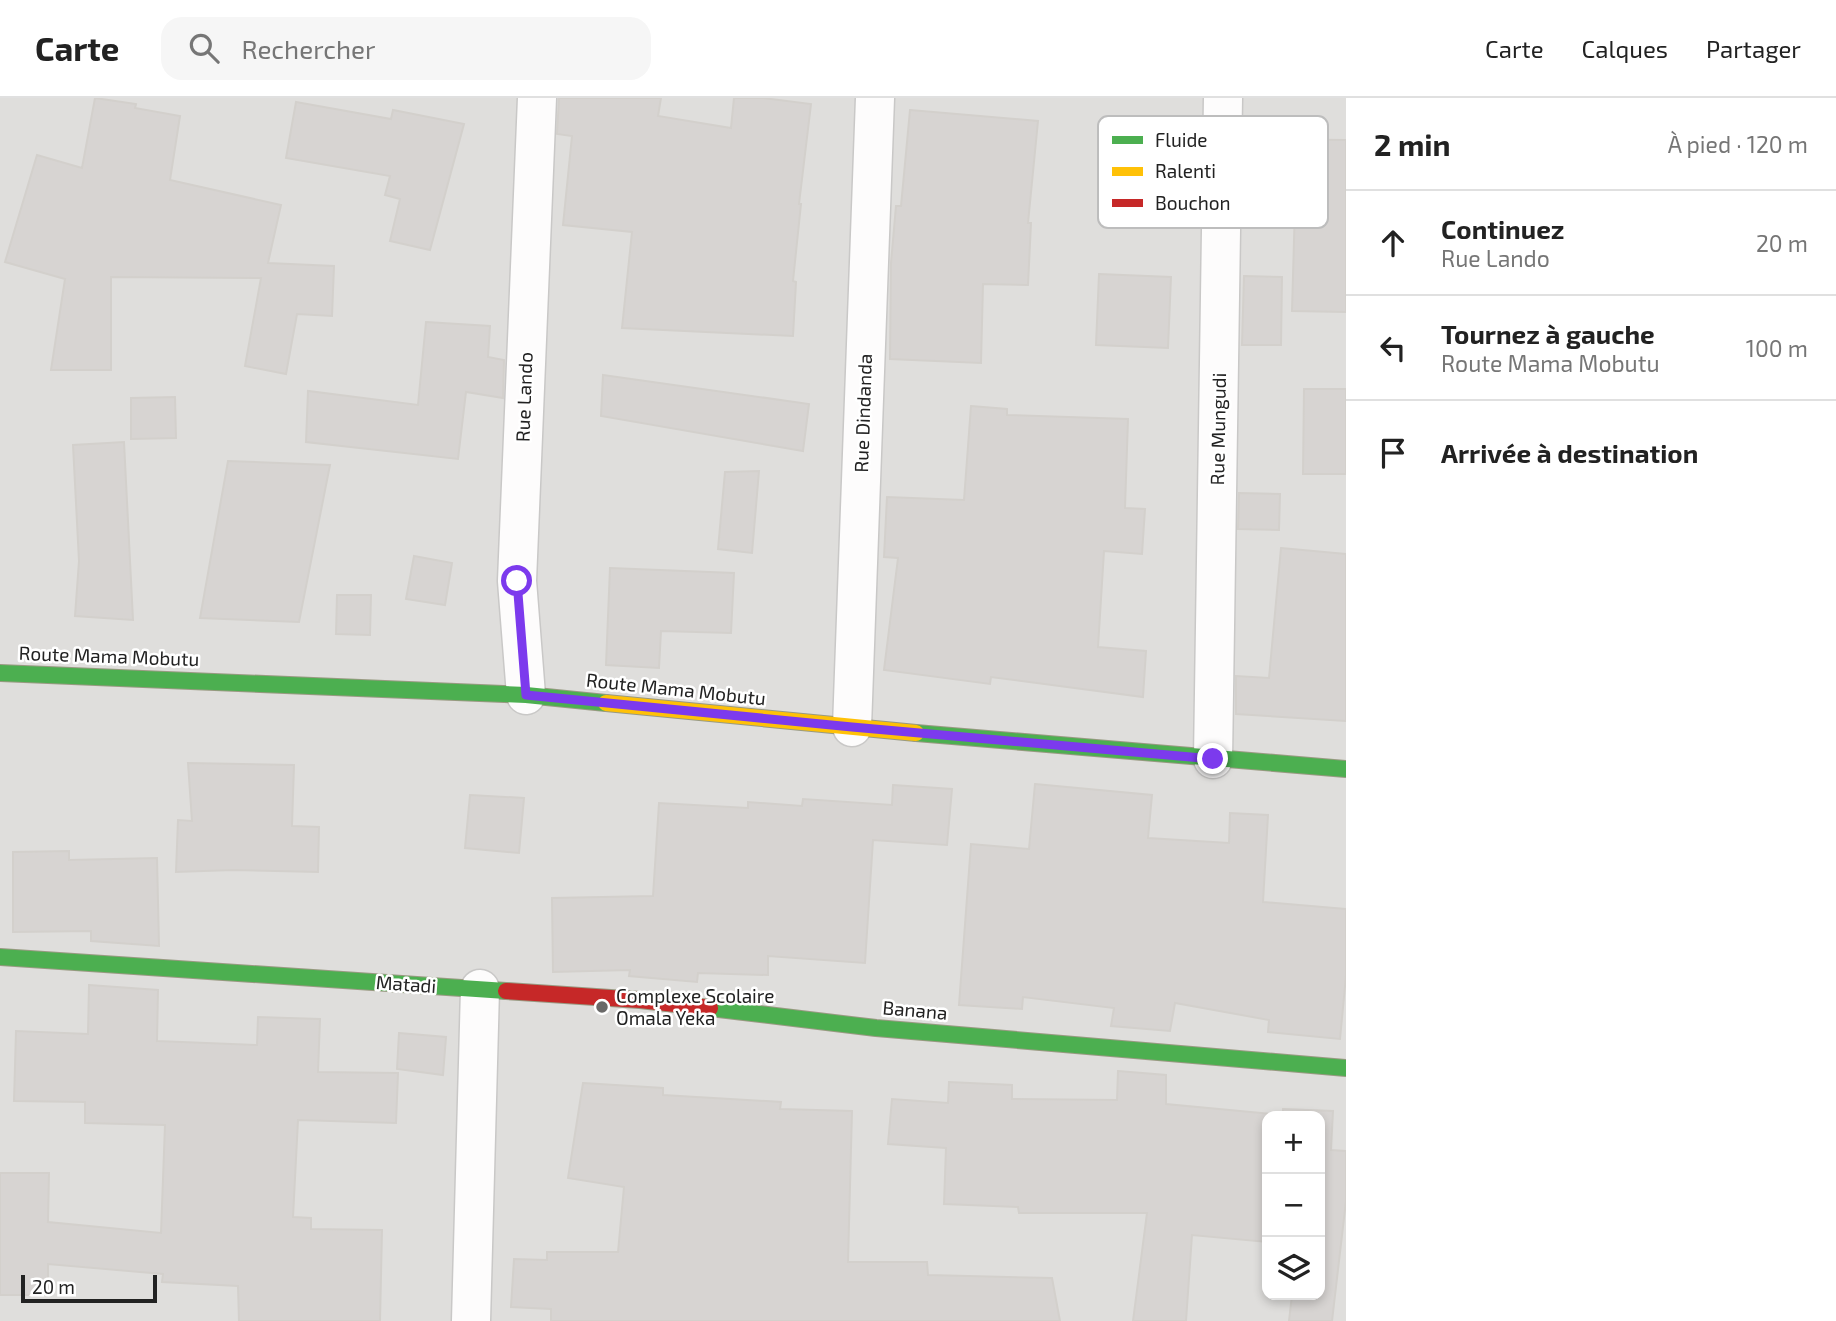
<!DOCTYPE html>
<html lang="fr">
<head>
<meta charset="utf-8">
<style>
	:root { --surface:#fff; --page:#f6f6f6; --text:#222; --muted:#767676; --line:#e0e0e0 }
	body { margin:0; font-family:"Exo 2",sans-serif; background:var(--page); color:var(--text) }
	.controls { position:absolute; right:21px; bottom:21px; display:grid; overflow:hidden; border-radius:14px; box-shadow:0 4px 10px #0003 }
	.controls button { width:63px; height:63px; display:grid; place-items:center; padding:0; border:0; border-bottom:2px solid var(--line); background:var(--surface); color:var(--text); font:35px sans-serif }
	.scale { position:absolute; left:21px; bottom:18px; width:136px; box-sizing:border-box; padding-left:7px; border:4px solid #222; border-top:0; font-size:19px; line-height:24px; white-space:nowrap; color:#222; -webkit-text-stroke:5px #fff; paint-order:stroke }
	.stop { position:absolute; width:21px; height:21px; margin:-16px; border:5px solid #7c3aed; border-radius:50%; background:#fff }
	.stop.end { background:#7c3aed; border-color:#fff; box-shadow:0 2px 7px #0008 }
	.list { margin:0; padding:0; list-style:none }
	h2 { display:flex; justify-content:space-between; align-items:center; height:91px; margin:0; padding:0 28px; font-size:30px }
	h2 small { font-size:23px; font-weight:400; color:var(--muted) }
	.list li { display:grid; grid-template-columns:46px 1fr auto; gap:21px; align-items:center; box-sizing:border-box; height:105px; padding:0 28px; border-top:2px solid var(--line) }
	.list b { display:block; font-size:26px; white-space:nowrap }
	.list p { margin:0; font-size:23px; white-space:nowrap; color:var(--muted) }
	.list em { font-size:23px; font-style:normal; color:var(--muted) }
	.icon { flex:none; width:38px; height:38px; fill:none; stroke:currentColor; stroke-width:2; stroke-linecap:round; stroke-linejoin:round }
	.map { position:relative; flex:none; width:1346px; height:1223px; overflow:hidden }
	header { display:flex; align-items:center; gap:42px; box-sizing:border-box; height:98px; padding:0 35px; background:var(--surface); border-bottom:2px solid var(--line) }
	header strong { font-size:33px }
	nav { display:flex; gap:38px; margin-inline-start:auto; font-size:24px }
	.search { width:490px; height:63px; background:var(--page); display:flex; align-items:center; gap:18px; box-sizing:border-box; padding:0 24px; border-radius:21px; color:var(--muted); font-size:26px }
	main { display:flex }
	aside { flex:1; background:var(--surface) }
	.map>svg:first-child { display:block }
	.residential { fill:#dfdedc; fill-rule:evenodd }
	.building { fill:#d7d4d2; stroke:#d3d0cc; stroke-width:2 }
	.lines { fill:none; stroke-linecap:round; stroke-linejoin:round }
	.street-casing { stroke:#c9c8c7; stroke-width:41 }
	.fast-casing { stroke:#999a82; stroke-width:18 }
	.slow-casing { stroke:#999a82; stroke-width:18 }
	.jam-casing { stroke:#999a82; stroke-width:18 }
	.street { stroke:#fdfcfc; stroke-width:38 }
	.fast { stroke:#4caf50; stroke-width:16 }
	.slow { stroke:#ffc107; stroke-width:16 }
	.jam { stroke:#c62828; stroke-width:16 }
	.route { stroke:#7c3aed; stroke-width:9 }
	.poi-dot { fill:#6a6968; stroke:#fff; stroke-width:2.5 }
	.labels { text-anchor:middle; stroke-width:5; stroke-linejoin:round; paint-order:stroke }
	.street-label { font-size:19px; fill:#222; stroke:#fff }
	.poi-label { font-size:19px; fill:#222; stroke:#fff; text-anchor:start }
	.key { fill:#fff; stroke:#bdbdbd; stroke-width:2 }
	.key-label { font-size:19px; fill:#222 }
</style>
</head>
<body>
<header>
<strong>Carte</strong>
<div class="search"><svg class="icon" aria-label="search" viewBox="0 0 24 24"><circle cx="10" cy="10" r="6"/><path d="M15 15l6 6"/></svg>Rechercher</div>
<nav><a>Carte</a><a>Calques</a><a>Partager</a></nav>
</header>
<main>
<div class="map">
<svg width="1346" height="1223" viewBox="0 0 1346 1223">
	<rect width="100%" height="100%" fill="#f0eeeb"/>
	<!-- residential -->
	<path class="residential" d="M0,0H1346V1223H0ZM1267,1018H1320V1197H1267Z"/>
	<!-- building -->
	<path class="building" d="M95,0L136,6L135,10L180,18L170,82L281,107L268,165L334,168L332,218L297,216L286,276L245,268L261,180L111,179V272H51L65,181L5,164L37,57L82,70Z
		M559,0H661L658,18L731,30L734,0H763L811,6L799,106H801L793,183L796,184L793,238L622,230L632,134L563,127L572,38L557,36Z
		M296,4L391,21L393,12L464,26L430,152L390,143L400,101L385,97L390,78L286,60Z
		M910,12L1038,23L1028,125H1031L1028,187L983,186L981,265L890,261L891,165L896,108H901Z
		M1259,41L1346,42V214L1292,213L1295,108H1257Z
		M1099,176L1171,179L1168,250L1096,247Z
		M1244,178L1282,179L1281,247H1242Z
		M426,224L490,228L488,259L504,262L503,300L466,294L458,361L306,344L308,293L418,307Z
		M603,277L809,306L803,353L601,318Z
		M1304,291H1346V376H1303Z
		M175,299L176,340L131,341V300Z
		M971,308L1007,311V317L1128,321L1125,410L1145,411L1142,456L1104,453L1098,549L1146,553L1143,599L991,579L990,586L884,572L898,460L884,459L887,399L964,402Z
		M124,344L133,522L75,518L79,463L73,347Z
		M228,363L330,367L299,524L200,520Z
		M759,373L752,455L718,451L725,374Z
		M1239,395L1280,396L1279,432L1238,431Z
		M1281,450L1346,456V623L1236,616V578L1269,580Z
		M414,458L452,465L445,507L406,501Z
		M610,470L734,475L731,535L661,533L659,570L606,567Z
		M337,497H371L370,537L336,536Z
		M188,665L294,667L292,728L319,729L318,774L233,772L176,774L178,722L192,723Z
		M1035,686L1152,697L1148,740L1229,745L1230,715L1268,717L1263,804L1346,811V878L1340,941L1268,934L1269,922L1175,905L1170,933L1111,928L1114,910L1023,899L1022,911L959,907L971,746L1029,751Z
		M893,687L952,691L947,747L873,742L865,865L768,858V877L698,875L697,884L629,878L630,872L553,874L552,800L653,798L659,705L748,710V704L802,708L803,701L892,707Z
		M470,697L524,700L519,755L465,750Z
		M69,753V762L157,760L159,848L91,843V833L13,834V754Z
		M89,887L158,892L157,943L257,947L258,919L320,921L318,974L398,975L396,1025L298,1022L293,1119L311,1120V1131L382,1132L380,1223H239L238,1188L162,1184L163,1176L48,1166V1197H0V1075H49L48,1124L161,1135L165,1027L85,1025V1004L14,1003L16,933L88,936Z
		M399,935L446,939L443,977L397,971Z
		M1118,973L1166,977V1006L1283,1017V1011L1333,1013L1331,1052L1346,1053V1103L1332,1223H1289L1292,1197H1320V1018H1267V1144L1192,1137L1186,1223H1133L1147,1115H1019L1018,1109L944,1106L946,1050L888,1046L892,1001L948,1005L949,984L1012,987V1001L1117,1002Z
		M583,985L663,990V997L781,1004L780,1011L852,1013L848,1164H927L928,1177L1052,1180L1060,1223H551V1211L511,1209L514,1161L547,1162V1154H618L624,1089L568,1080Z"/>
	<g class="lines">
		<!-- street casing -->
		<g class="street-casing">
			<path id="street" d="M526,597L517,483L537,0
				M852,629L875,0
				M1213,661L1223,0
				M471,1223L480,891"/>
		</g>
		<!-- fast casing -->
		<g class="fast-casing">
			<path id="fast" d="M0,575L526,597L606,605
				M916,635L1346,671
				M0,859L506,893
				M710,910L876,930L1346,970"/>
		</g>
		<!-- slow casing -->
		<g class="slow-casing">
			<path id="slow" d="M606,605L916,635"/>
		</g>
		<!-- jam casing -->
		<g class="jam-casing">
			<path id="jam" d="M506,893L640,902L710,910"/>
		</g>
		<!-- street -->
		<use href="#street" class="street"/>
		<!-- fast -->
		<use href="#fast" class="fast"/>
		<!-- slow -->
		<use href="#slow" class="slow"/>
		<!-- jam -->
		<use href="#jam" class="jam"/>
	</g>
	<g class="lines">
		<!-- route -->
		<path class="route" d="M517,483L526,597L852,629L1213,661"/>
	</g>
	<!-- markers -->
	<circle class="poi-dot" cx="602" cy="909" r="7"/>
	<g class="labels">
		<!-- street labels -->
		<g class="street-label">
			<text transform="translate(524 299) rotate(-88)" y="7">Rue Lando</text>
			<text transform="translate(863 315) rotate(-88)" y="7">Rue Dindanda</text>
			<text transform="translate(1218 331) rotate(-89)" y="7">Rue Mungudi</text>
			<text transform="translate(109 558) rotate(2)" y="7">Route Mama Mobutu</text>
			<text transform="translate(676 591) rotate(6)" y="7">Route Mama Mobutu</text>
			<text transform="translate(406 886) rotate(4)" y="7">Matadi</text>
			<text transform="translate(915 912) rotate(5)" y="7">Banana</text>
		</g>
		<!-- poi labels -->
		<g class="poi-label">
			<text x="616" y="905">Complexe Scolaire<tspan x="616" dy="22">Omala Yeka</tspan></text>
		</g>
	</g>
	<!-- legend -->
	<rect x="1098" y="18" width="230" height="112" rx="10" class="key"/>
	<rect x="1112" y="38" width="31" height="8" fill="#4caf50"/>
	<rect x="1112" y="69" width="31" height="9" fill="#ffc107"/>
	<rect x="1112" y="101" width="31" height="8" fill="#c62828"/>
	<g class="key-label">
		<text x="1155" y="49">Fluide</text>
		<text x="1155" y="80">Ralenti</text>
		<text x="1155" y="112">Bouchon</text>
	</g>
</svg>
<div class="controls">
<button>+</button>
<button>−</button>
<button><svg class="icon" aria-label="layers" viewBox="0 0 24 24"><path d="M12 4l9 5-9 5-9-5zM3 14l9 5 9-5"/></svg></button>
</div>
<div class="scale">20 m</div>
<div class="stop" style="left:517px;top:483px"></div>
<div class="stop end" style="left:1213px;top:661px"></div>
</div>
<aside>
<h2>2 min<small>À pied · 120 m</small></h2>
<ul class="list">
<li><svg class="icon" aria-label="ahead" viewBox="0 0 24 24"><path d="M12 20V5M6 11l6-6 6 6"/></svg><div><b>Continuez</b><p>Rue Lando</p></div><em>20 m</em></li>
<li><svg class="icon" aria-label="left" viewBox="0 0 24 24"><path d="M17 20v-9H6M10 6l-5 5 5 5"/></svg><div><b>Tournez à gauche</b><p>Route Mama Mobutu</p></div><em>100 m</em></li>
<li><svg class="icon" aria-label="arrive" viewBox="0 0 24 24"><path d="M6 21V4h12l-3 4 3 4H6"/></svg><div><b>Arrivée à destination</b></div></li>
</ul>
</aside>
</main>
</body>
</html>
